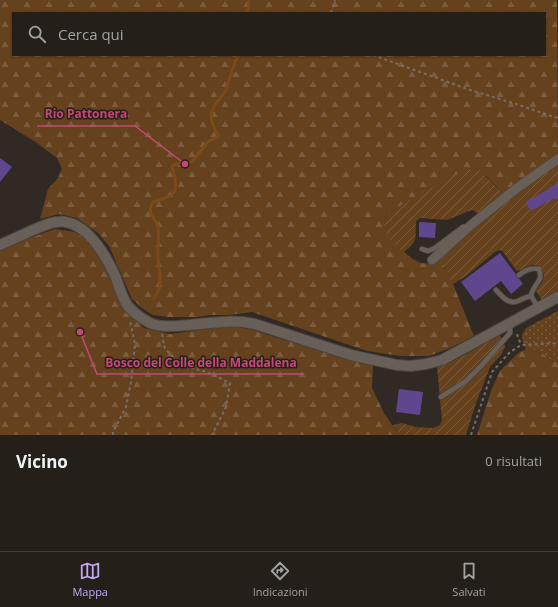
<!DOCTYPE html>
<html lang="it">
<head>
<meta charset="utf-8">
<style>
	:root { --surface:#251f1a; --page:#2d2723; --text:#f1f3f6; --muted:#a3a2a2; --line:#423d39; --accent:#c1a8f3 }
	body { margin:0; font-family:"Open Sans",sans-serif; background:var(--page); color:var(--text) }
	.list { margin:0; padding:0; list-style:none }
	h2 { display:flex; justify-content:space-between; align-items:center; height:52px; margin:0; padding:0 16px; font-size:17px }
	h2 small { font-size:13px; font-weight:400; color:var(--muted) }
	.icon { flex:none; width:22px; height:22px; fill:none; stroke:currentColor; stroke-width:2; stroke-linecap:round; stroke-linejoin:round }
	.map { position:relative; flex:none; width:558px; height:435px; overflow:hidden }
	.search { position:absolute; background:var(--surface); box-shadow:0 1px 3px #0004; left:12px; right:12px; top:12px; height:44px; display:flex; align-items:center; gap:10px; box-sizing:border-box; padding:0 14px; border-radius:0px; color:var(--muted); font-size:15px }
	.sheet { height:116px; background:var(--surface) }
	nav { display:flex; justify-content:space-around; align-items:center; box-sizing:border-box; height:56px; border-top:1px solid var(--line); background:var(--surface); font-size:11px; color:var(--muted) }
	nav a { display:grid; justify-items:center; gap:2px }
	nav .on { color:var(--accent) }
	.map>svg:first-child { display:block }
	.grass { fill:url(#grass-dots) }
	.forest { fill:url(#forest-firs); fill-rule:evenodd }
	.garden { fill:url(#garden-furrows) }
	.lines { fill:none; stroke-linecap:round; stroke-linejoin:round }
	.stream { stroke:#7b4a19; stroke-width:3 }
	.building { fill:#60468c }
	.service-casing { stroke:#4b443f; stroke-width:6 }
	.minor-casing { stroke:#4b443f; stroke-width:10 }
	.tertiary-casing { stroke:#4b443f; stroke-width:12 }
	.path { stroke:#766f69; stroke-width:2; stroke-dasharray:3 3; stroke-linecap:butt }
	.service { stroke:#685f58; stroke-width:4.5 }
	.minor { stroke:#685f58; stroke-width:9 }
	.tertiary { stroke:#685f58; stroke-width:10 }
	.leader { fill:none; stroke:#c84778; stroke-width:1.5 }
	.callout-dot { fill:#c84778; stroke:#27201a; stroke-width:1.5 }
	.callout-label { font-size:12px; text-anchor:middle; font-weight:bold; fill:#c84778; stroke:#27201a; stroke-width:3; stroke-linejoin:round; paint-order:stroke }
</style>
</head>
<body>
<div class="map">
<svg width="558" height="435" viewBox="0 0 558 435">
	<defs>
		<pattern id="grass-dots" width="8" height="8" patternUnits="userSpaceOnUse"><rect width="8" height="8" fill="#66411e"/><path d="M2 2h.1M6 6h.1" fill="none" stroke="#7b5c3e" stroke-width="1.8" stroke-linecap="round"/></pattern>
		<pattern id="forest-firs" width="22" height="20" patternUnits="userSpaceOnUse"><rect width="22" height="20" fill="#66411e"/><path d="M5 1l3.5 6h-7zM16 11l3.5 6h-7z" fill="#7b5c3e"/></pattern>
		<pattern id="garden-furrows" width="10" height="10" patternUnits="userSpaceOnUse"><rect width="10" height="10" fill="#66411e"/><path d="M-1 1l2-2M0 10L10 0M9 11l2-2" fill="none" stroke="#7b5c3e"/></pattern>
	</defs>
	<rect width="100%" height="100%" fill="#312923"/>
	<!-- grass -->
	<path class="grass" d="M558,311V362L550,360L543,354L536,351L526,349L523,343L522,335L526,328Z"/>
	<!-- forest -->
	<path class="forest" d="M0,0H557L558,156L504,194L485,175L411,199L386,215L384,225C396,241 416,277 440,258L453,284L474,336L450,348L429,356H400L367,351L252,312L228,315H210L197,317H168L153,315L142,308L132,299L109,246L98,233L77,218L59,214L40,219L48,189L58,178L62,169L57,158L37,143L0,120ZM13,13H545V55H13Z
		M55,229L75,232L84,238L94,248L105,266L122,307L144,328L170,334L230,326L254,330L274,337L373,365L372,388L384,413L399,435H0V251L27,239Z
		M526,349L536,351L543,354L550,360L558,362V435H477L491,391L500,371L518,353Z"/>
	<!-- garden -->
	<path class="garden" d="M558,162V292L542,300L536,291C538,287 542,284 543,280C546,273 540,263 531,265C526,266 522,270 517,271L503,252L500,250L495,252L466,276L453,284L440,258L492,211Z
		M467,169H478L504,194L481,213H478L472,210L447,220L420,218L416,221C415,237 419,242 403,252C396,245 384,237 384,225C384,222 386,218 386,215L411,199Z
		M498,335L502,338L505,347L501,355L490,367L476,403L466,435H399L393,425L402,423L415,427L433,428L440,425L442,420L437,367C456,362 480,346 498,335Z"/>
	<g class="lines">
		<!-- stream -->
		<path class="stream" d="M246,13L248,9L249,0
			M154,299C157,294 159,290 160,284C161,275 158,266 158,257C157,247 160,235 158,226C154,215 147,217 152,203C157,200 164,199 170,196C180,190 174,175 172,166C178,161 184,167 190,163C198,158 202,147 209,141C212,139 215,139 218,137V134C212,125 208,116 215,105C218,100 223,96 226,90C230,78 233,66 238,55"/>
	</g>
	<!-- building -->
	<path class="building" d="M0,158L12,167L0,182Z
		M558,183V198L555,200L554,198L531,211L525,202L549,189V188Z
		M419,222L436,223L435,238L419,237Z
		M500,253L523,284L511,294L501,281L475,301L461,282Z
		M399,389L423,392L420,415L396,412Z"/>
	<g class="lines">
		<!-- service casing -->
		<g class="service-casing">
			<path id="service" d="M422,249L428,251L435,248L463,227
				M519,275C525,270 531,267 539,269C543,281 537,281 533,290C532,292 531,294 531,296
				M496,290C502,296 508,305 518,301C523,299 525,297 531,296L538,307
				M441,397L466,381L481,366L510,333V324"/>
		</g>
		<!-- minor casing -->
		<g class="minor-casing">
			<path id="minor" d="M432,260L471,225L517,188L558,159"/>
		</g>
		<!-- tertiary casing -->
		<g class="tertiary-casing">
			<path id="tertiary" d="M0,245C11,240 22,235 33,230C41,227 48,223 56,222C59,222 63,221 65,222C89,225 108,259 116,278C119,286 121,294 125,301C129,310 141,318 150,323C162,328 176,326 189,325C211,323 233,319 255,324L351,355L397,365L411,366L426,364L442,360L558,297"/>
		</g>
		<!-- path -->
		<path class="path" d="M331,13L335,0
			M373,55L470,90L516,104L545,114L558,118
			M162,334L165,349L183,366L207,372L230,383L226,407L212,435
			M517,334L521,345
			M113,435V432L126,407L131,382L135,344L130,321
			M471,435L492,372L510,352L521,345L558,343"/>
		<!-- service -->
		<use href="#service" class="service"/>
		<!-- minor -->
		<use href="#minor" class="minor"/>
		<!-- tertiary -->
		<use href="#tertiary" class="tertiary"/>
	</g>
	<!-- callouts -->
	<path class="leader" d="M185 164L135 126H37M80 332L97 374H304"/>
	<g class="callout-dot">
		<circle cx="185" cy="164" r="4"/>
		<circle cx="80" cy="332" r="4"/>
	</g>
	<g class="callout-label">
		<text x="86" y="118">Rio Pattonera</text>
		<text x="201" y="367">Bosco del Colle della Maddalena</text>
	</g>
</svg>
<div class="search"><svg class="icon" aria-label="search" viewBox="0 0 24 24"><circle cx="10" cy="10" r="6"/><path d="M15 15l6 6"/></svg>Cerca qui</div>
</div>
<section class="sheet">
<h2>Vicino<small>0 risultati</small></h2>
<ul class="list">
</ul>
</section>
<nav>
<a class="on"><svg class="icon" aria-label="map" viewBox="0 0 24 24"><path d="M3 6l6-2 6 2 6-2v14l-6 2-6-2-6 2zM9 4v14M15 6v14"/></svg>Mappa</a>
<a><svg class="icon" aria-label="directions" viewBox="0 0 24 24"><path d="M12 3l9 9-9 9-9-9zM9 14v-3h6M13 9l2 2-2 2"/></svg>Indicazioni</a>
<a><svg class="icon" aria-label="saved" viewBox="0 0 24 24"><path d="M7 4h10v16l-5-4-5 4z"/></svg>Salvati</a>
</nav>
</body>
</html>
